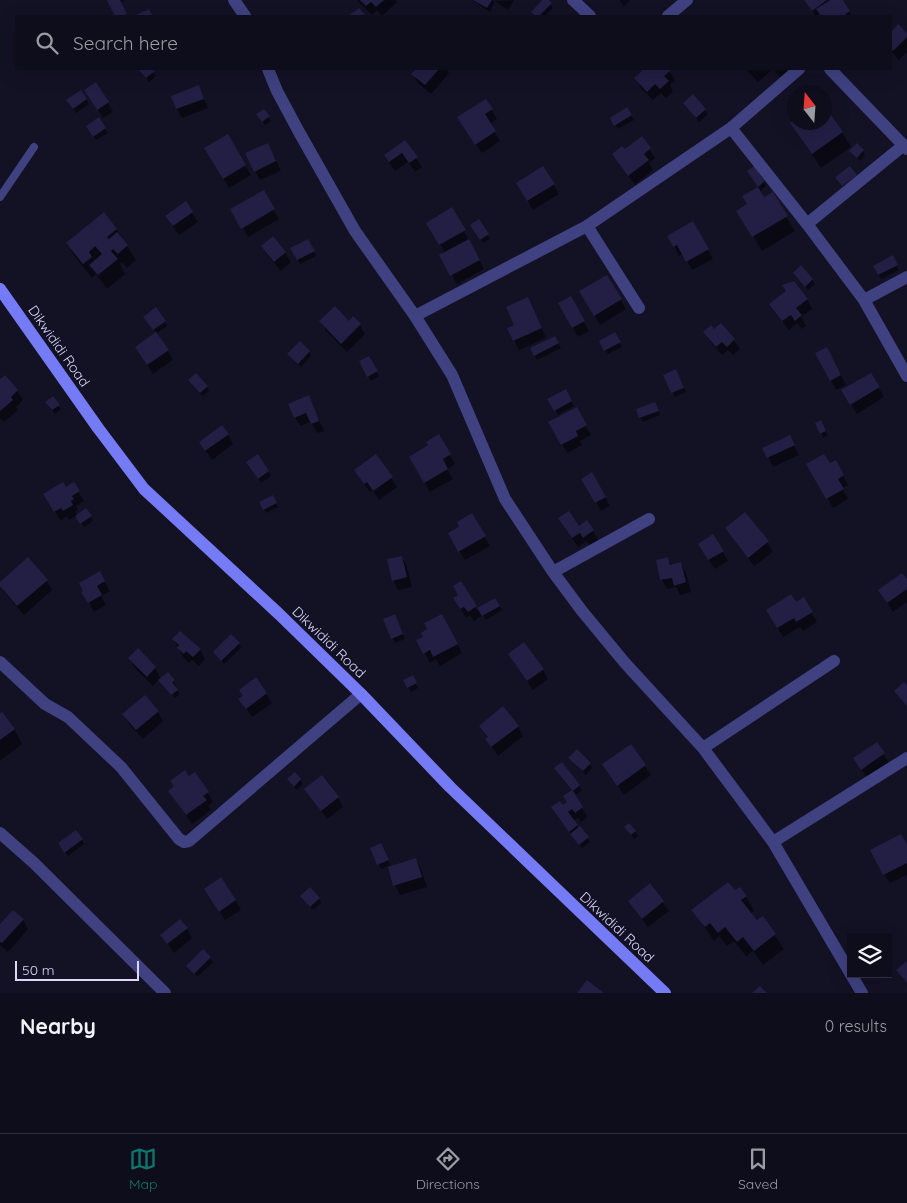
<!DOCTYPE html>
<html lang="en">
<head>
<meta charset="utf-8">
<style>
	:root { --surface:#0e0d1b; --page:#1c1b28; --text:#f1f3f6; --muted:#9b9ca3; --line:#2e2d3a; --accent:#0f766e }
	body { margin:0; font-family:Quicksand,sans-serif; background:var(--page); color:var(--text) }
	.controls { position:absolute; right:15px; bottom:15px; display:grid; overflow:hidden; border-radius:0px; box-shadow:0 5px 20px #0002 }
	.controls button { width:45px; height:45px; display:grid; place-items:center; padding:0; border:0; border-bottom:1px solid var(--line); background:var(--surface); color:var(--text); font:25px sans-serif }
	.compass { position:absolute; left:787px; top:85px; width:45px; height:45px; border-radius:50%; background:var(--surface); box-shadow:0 5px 20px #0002; rotate:343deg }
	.scale { position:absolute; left:15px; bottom:12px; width:124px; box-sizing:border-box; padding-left:5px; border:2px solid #d9d7fc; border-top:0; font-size:14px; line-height:18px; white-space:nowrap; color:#d9d7fc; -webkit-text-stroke:4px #131124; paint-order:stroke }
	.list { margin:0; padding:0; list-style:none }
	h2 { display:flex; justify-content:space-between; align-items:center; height:65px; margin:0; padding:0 20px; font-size:21px }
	h2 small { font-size:16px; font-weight:400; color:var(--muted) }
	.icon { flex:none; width:28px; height:28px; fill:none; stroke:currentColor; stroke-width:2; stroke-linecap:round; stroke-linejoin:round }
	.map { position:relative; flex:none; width:907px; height:993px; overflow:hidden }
	.search { position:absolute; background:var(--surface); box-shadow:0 5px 20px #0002; left:15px; right:15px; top:15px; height:55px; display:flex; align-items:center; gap:12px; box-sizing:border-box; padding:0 18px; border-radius:0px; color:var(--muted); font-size:19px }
	.sheet { height:140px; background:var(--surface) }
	nav { display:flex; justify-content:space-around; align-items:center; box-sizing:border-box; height:70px; border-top:1px solid var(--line); background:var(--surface); font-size:14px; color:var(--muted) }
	nav a { display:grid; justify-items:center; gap:2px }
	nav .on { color:var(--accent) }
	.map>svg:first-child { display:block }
	.shadow { fill:#0007 }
	.building { fill:#231e44 }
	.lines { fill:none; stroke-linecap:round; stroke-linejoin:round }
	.lane { stroke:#3f4180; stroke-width:8 }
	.street { stroke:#3f4180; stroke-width:12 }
	.secondary { stroke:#757af5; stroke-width:12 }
	.labels { text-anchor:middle; stroke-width:4; stroke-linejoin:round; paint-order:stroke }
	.street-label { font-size:14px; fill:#d9d7fc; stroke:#131124 }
</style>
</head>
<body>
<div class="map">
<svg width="907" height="993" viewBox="0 0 907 993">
	<rect width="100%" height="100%" fill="#131124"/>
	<!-- shadow -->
	<path class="shadow" d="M111,0H125L120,3L127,16H116L109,1Z
		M357,0H396L397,2L382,16L377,10L372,15Z
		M472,0H493L494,3L490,12Z
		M493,0L495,1L514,0L508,10Z
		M544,0H547L553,8L545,16H535L533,12Z
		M619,0H630L624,6Z
		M805,0H841L852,16H816Z
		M898,26L907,34V52L899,60L891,51V33Z
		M140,69H150L156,76L149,82Z
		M417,69H446L449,73L431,94L418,83L413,74Z
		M646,69H653L656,72L659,69H668L675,80L670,85L673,91L666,98L661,93L653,100L641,88L636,78Z
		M746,69H773L758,82Z
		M773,69H791L781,78Z
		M199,87L208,108L182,118L177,109Z
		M81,91L89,104L76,113L70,104Z
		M693,96L708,114L699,122L685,104Z
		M91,99L108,103L113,112L103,118Z
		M485,100L497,119L490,124L500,141L482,153L464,127Z
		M627,109L634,120L618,129L611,118Z
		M264,110L271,121L265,125L258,115Z
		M98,119L108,133L96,140L87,126Z
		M794,121V122L842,132L851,147L821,168L791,123Z
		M227,136L251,175L229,188L206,149Z
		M642,138L655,158L649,163L653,170L635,185L619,164L625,151Z
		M405,142L422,167L415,172L408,162L395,171L385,156Z
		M851,151H863L865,155L860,161Z
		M273,154L281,171L260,180L255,171Z
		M543,167L559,194L533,210L517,183Z
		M751,176L764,182L766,186L759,192L763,199L772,193L795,231L762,251L738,211L748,205L744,197L759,187Z
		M263,192L279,219L248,237L232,210Z
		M185,203L198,222L179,235L172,225Z
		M452,209L484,269L457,284L441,256L445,253L428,223Z
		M478,221L490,239L483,243L471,225Z
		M693,222L713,259L692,270L683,254L679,256L669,236Z
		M116,229L136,260L127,268L122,262L120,264L125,274L107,289L96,274L92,278L76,258L67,244Z
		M273,238L285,253L291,262L281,271L268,256L263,247Z
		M307,240L316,256L300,264L292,248Z
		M892,257L899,270L881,279L874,266Z
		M794,273L812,279L815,284L808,290Z
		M607,276L626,309L600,325L581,292Z
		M570,298L589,331L578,337L560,304Z
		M807,299L812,309L801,317L806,326L802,329L797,323L789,330L771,305Z
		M533,308L546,338L519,350L514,340L516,326Z
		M147,321H165L167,326L157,333Z
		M321,321L349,323L360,325L365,334L347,352L326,331Z
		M721,325L734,340L740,349L733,355L728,350L722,355L710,341L704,332L714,331Z
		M615,334L622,347L608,354L600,341Z
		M555,337L561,348L537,360L531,349Z
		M136,348L168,351L173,360L153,374Z
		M309,352L311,356L301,367L289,354Z
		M817,353L832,358L846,385L836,390Z
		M369,358L379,376L371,381L361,362Z
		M665,375H677L686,392L675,397Z
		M5,377L17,391L23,400L16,407L18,410L4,422L0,418V381Z
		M192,384L207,387L209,391L203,396Z
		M879,388L884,397L857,414L843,391Z
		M565,390L574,406L558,415L549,399Z
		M308,397L324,431L317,433L311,422L300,426L295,417Z
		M58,405L61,409L55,414L49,406Z
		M657,407L660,415L643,422L637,410Z
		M576,409L591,435L580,441L582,445L567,453L550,423Z
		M820,421L828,435L823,438L816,424Z
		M228,434L233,444L212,460L200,443Z
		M438,436L455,464L447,469L453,479L430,492L410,457L430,446Z
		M789,436L799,455L773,467L764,448Z
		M258,456L271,476L261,483L248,462Z
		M376,456L397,487L379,500L373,491L370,492L361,480Z
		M835,461L848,485L842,488L848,499L833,508L808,464L829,465Z
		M592,474L610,506L601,511L583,479Z
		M73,483L84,501L76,506L78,509L75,511L78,516L86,510L93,521L84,527L76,516L69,520L67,516L61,521L50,504Z
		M273,496L278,507L266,513L260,502Z
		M472,515L490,546L465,560L449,534L461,527Z
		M578,527L593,531L598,540L590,546L586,541L578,547L565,528Z
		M726,529L767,542L773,552L754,566Z
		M723,552L728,561L715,569L705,554Z
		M402,557L407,567L412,587L398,590L393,580Z
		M668,559L672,566L681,564L686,573L691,592L680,595L676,587L667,589L662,580L657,561Z
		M99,573L110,591L101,596L106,605L94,612L83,592Z
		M47,581L52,590L24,615L5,593L0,585V583Z
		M907,581V602L893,612L885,600Z
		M461,583L477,610L495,599L502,610L486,620L483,615L474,621L470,615L466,618L455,598L459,595Z
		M803,599L817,622L803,631L800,627L783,637L767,610L796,604Z
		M384,619H396L405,639L395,643Z
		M447,625L462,653L440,666L436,659L430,663L418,641Z
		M174,640L200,649L205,659L199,666L192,660L189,663L184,658Z
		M239,643L241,648L224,664L215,652Z
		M138,650L155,668L161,679L168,674L176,685L174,687L180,694L175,698L159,679L153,686L135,668L129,658Z
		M509,655L543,670L548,679L533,690Z
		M412,676L418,688L411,692L405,680Z
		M256,679L272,703L252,717L240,699L244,697Z
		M158,712L163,721L143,739L129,724L124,715Z
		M0,715L14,729L22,744L0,761Z
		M480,726H518L523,736L498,756L487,740L488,738Z
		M877,744L889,763L867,778L860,768Z
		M631,746L651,775L624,795L604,765Z
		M570,758L590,763L592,768L586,775Z
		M562,764L582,790L576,795L559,773Z
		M295,774L303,784L297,790L291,784Z
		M189,778L208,793L213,802L208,806L211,810L192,824L175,800Z
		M306,789L338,798L343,807L327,819Z
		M571,792L588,817L581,822L578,818L573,821L590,842L582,848L558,817L563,806L568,803Z
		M626,827L635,832L638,836L634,839Z
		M76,831L84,844L68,856L62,848Z
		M907,846V875L890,883L884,874Z
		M371,848H383L390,865L381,869Z
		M416,860L421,869L427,887L400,895L395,885Z
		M649,885L669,911L648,927L629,901Z
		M734,892L746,896L754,911L750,914L757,922L763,918L784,949L763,965L753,951L746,956L734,941L727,946L719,936L714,941L693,910Z
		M301,896L319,898L321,903L313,910Z
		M211,899L235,900L241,910L225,920Z
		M23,920L28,929L8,952L0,945V926Z
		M187,929L192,938L174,953L162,935Z
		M203,951L213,962L197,977L188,966Z"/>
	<!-- building -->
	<path class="building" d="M108,0H120L127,14L122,16H115L107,1Z
		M360,0H384L376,7L371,2L366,6Z
		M473,0H492L487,8Z
		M542,0H549L552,3L539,16H536L531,12Z
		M804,0H827L812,11Z
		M830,0H843L850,11L843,16H821L816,9Z
		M359,8L366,16H348Z
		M149,9L152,15L150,16H134Z
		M898,24L907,33V37L893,51L891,49V32Z
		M138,69H152L155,71L146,78Z
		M416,69H439L425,85L411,74Z
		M644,69H654L656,70L657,69H672L664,76L669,81L660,89L655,84L647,92L634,78Z
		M96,82L109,102L97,110L84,90Z
		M199,85L204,99L176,109L171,96Z
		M81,90L87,99L73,109L66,100Z
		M693,94L706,109L696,118L683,103Z
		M486,99L493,109L485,114L496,131L475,145L457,117Z
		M824,105L843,132L812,154L790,123L794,120V122H824Z
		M627,107L632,115L614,126L610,118Z
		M264,109L270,116L262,122L256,114Z
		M99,117L106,128L93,137L86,126Z
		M228,134L246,165L223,179L204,148Z
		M642,136L651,148L644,154L649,160L628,176L612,154L622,146L625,149Z
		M405,140L418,157L409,163L402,153L389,162L384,155Z
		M268,143L276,161L254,172L245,153Z
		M857,143L864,150L857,158L849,151Z
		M543,166L555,184L527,201L516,183Z
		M754,166L765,181L758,187L747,171Z
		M850,166L857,175L842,186L835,177Z
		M758,187L764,197L773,192L788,216L752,237L736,211L747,204L742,196Z
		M264,190L275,209L241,229L230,209Z
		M186,201L193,212L173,226L165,216Z
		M452,207L466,230L439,245L426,223Z
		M104,212L117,229L107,237L109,239L117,232L128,245L118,254L113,249L111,251L118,259L98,275L89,265L102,254L95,246L89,252L92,257L83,264L66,243Z
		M479,219L489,234L480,240L470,225Z
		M693,221L709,249L686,262L677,245L673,247L667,236Z
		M273,236L286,252L274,262L261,246Z
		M308,239L315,251L297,260L290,248Z
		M469,239L480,260L450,276L439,255Z
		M893,255L898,265L878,275L873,266Z
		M801,265L813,279L805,287L793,273Z
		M607,275L622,299L594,316L579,291Z
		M794,281L808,299L796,308L802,315L795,321L791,315L782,321L769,304L786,291L782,285Z
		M571,296L585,321L572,328L558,303Z
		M528,297L542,328L513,341L507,328L514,325L506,307Z
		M335,306L349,321L353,316L361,324L341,344L319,321Z
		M156,307L166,321L153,330L143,317Z
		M721,323L735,339L727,347L722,342L716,347L703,332L711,325L714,329Z
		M156,332L169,350L147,365L135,347Z
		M615,332L621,342L604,351L599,341Z
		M555,336L559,343L534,356L530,348Z
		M300,341L310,351L298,364L287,354Z
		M827,347L841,375L830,381L815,353Z
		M369,356L378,371L367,377L359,361Z
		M676,369L684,388L671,393L663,375Z
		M196,373L208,386L200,393L188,380Z
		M871,373L880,387L850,405L841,390Z
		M5,375L18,390L11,397L13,400L0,411V379Z
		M566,389L572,401L554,411L547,399Z
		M309,395L319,421L311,424L306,413L294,418L288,404Z
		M53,396L60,405L52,410L45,402Z
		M655,402L659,411L639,418L636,409Z
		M577,407L587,425L576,431L578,436L561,445L548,422Z
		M821,420L826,431L820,434L815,423Z
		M222,425L229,434L205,451L199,442Z
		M439,434L451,454L443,459L448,469L424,483L409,457L428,445L426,442Z
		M790,435L795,445L767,458L762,448Z
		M258,454L269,471L258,479L246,462Z
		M376,454L393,477L373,491L367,482L364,484L354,470Z
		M824,454L830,463L836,460L844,475L838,479L844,489L826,499L806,464Z
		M592,472L606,497L595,503L581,479Z
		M63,482L66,487L74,482L80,491L72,496L74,499L71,501L73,505L63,511L61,508L54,512L43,494Z
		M273,495L277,503L263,510L259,502Z
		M86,508L92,516L80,524L75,516Z
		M569,511L579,526L587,520L594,530L583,538L580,533L572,538L558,518Z
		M745,512L769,541L748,558L725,528Z
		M472,513L486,536L458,552L448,533L459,527L457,522Z
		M713,534L724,551L708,560L698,544Z
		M402,556L407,577L392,581L387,559Z
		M28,557L48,580L17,606L0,586V582Z
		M668,557L670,565L681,562L686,582L674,586L672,578L660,580L656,560Z
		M100,571L105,581L97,586L102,595L88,603L81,592L83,591L79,583Z
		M902,573L907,579V589L887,603L878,590Z
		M461,581L477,606L468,612L464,607L460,609L453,598L458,595L453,586Z
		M791,594L796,602L804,597L813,612L796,622L794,618L777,628L766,610Z
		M495,598L500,606L482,616L477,608Z
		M395,614L403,634L391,639L383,619Z
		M442,614L458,644L433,657L430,650L423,654L416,640L423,637L421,633L427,629L424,623Z
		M180,631L201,649L193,657L186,651L184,654L177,648L179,645L172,639Z
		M231,634L240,643L221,661L213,652Z
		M524,642L544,669L527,681L508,654Z
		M138,648L156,667L147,677L128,658Z
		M168,672L175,680L172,682L178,690L171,695L158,680Z
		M413,675L417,683L407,688L403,680Z
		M256,677L267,693L246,709L238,699L243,696L239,690Z
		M904,682L907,685V706L894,691Z
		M145,695L159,711L136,730L122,714Z
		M503,706L519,726L491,747L485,739L488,737L479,726Z
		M2,712L15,729L0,740V713Z
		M877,742L885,753L861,770L853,758Z
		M631,744L646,765L617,786L602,764Z
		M577,749L591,763L583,771L568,758Z
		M562,762L580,785L573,791L583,807L575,813L572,809L568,812L578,825L569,832L551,807L560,801L563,805L567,802L563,796L572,790L554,768Z
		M185,770L189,776L195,772L209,792L203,796L207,800L186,815L168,791L174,786L170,781Z
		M295,772L301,779L294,787L287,779Z
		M322,775L339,797L321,811L304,789Z
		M629,823L636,831L631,835L624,827Z
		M580,826L589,837L579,845L570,834Z
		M76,830L83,839L64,853L58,843Z
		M901,834L907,844V863L883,875L870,850Z
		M381,843L389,860L377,865L370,848Z
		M416,858L422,877L393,886L388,867Z
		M221,877L236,900L219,912L204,889Z
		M728,882L735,890L740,887L747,896L741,900L757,920L763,916L776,934L754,951L743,937L737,942L725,927L718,933L710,923L705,927L691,910Z
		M650,883L664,901L642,919L628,901Z
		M310,887L320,898L310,907L300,896Z
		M13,910L24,919L2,943L0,942V924Z
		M180,919L188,928L167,944L160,935Z
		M203,949L211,957L194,974L186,966Z
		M907,961V983L896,970Z
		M587,980L604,993H577Z
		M760,986L767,993H752Z"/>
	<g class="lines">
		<!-- lane -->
		<path class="lane" d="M0,197L34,147"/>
		<!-- street -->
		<path class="street" d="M234,0L245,16
			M573,0L590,16
			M668,16L687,0
			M268,69L277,91L299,132L355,231L415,316L452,375L505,499L553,572L582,611L625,663L703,748L773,842L862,993
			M830,69L907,149
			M731,128L807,224L864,300L907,376
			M807,224L904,145
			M587,226L639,308
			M864,300L907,277
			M415,316L587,226L731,128L799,69
			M553,572L649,519
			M0,662L45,704L68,717L121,767L179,839L184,842L189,841L361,694
			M703,748L834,661
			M0,833L34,863L165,993
			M773,842L907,758"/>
		<!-- secondary -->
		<path class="secondary" d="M0,289L98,428L144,489L279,614L361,694L450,787L665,993"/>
	</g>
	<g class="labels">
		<!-- street labels -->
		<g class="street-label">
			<text transform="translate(59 346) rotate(55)" y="5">Dikwididi Road</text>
			<text transform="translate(329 642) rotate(44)" y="5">Dikwididi Road</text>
			<text transform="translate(617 927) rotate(43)" y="5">Dikwididi Road</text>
		</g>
	</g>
</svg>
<div class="controls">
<button><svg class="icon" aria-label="layers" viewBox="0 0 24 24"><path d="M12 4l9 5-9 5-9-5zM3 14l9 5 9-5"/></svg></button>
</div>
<svg class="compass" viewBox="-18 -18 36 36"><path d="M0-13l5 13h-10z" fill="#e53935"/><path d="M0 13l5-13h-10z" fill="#9b9ca3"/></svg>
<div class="scale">50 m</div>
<div class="search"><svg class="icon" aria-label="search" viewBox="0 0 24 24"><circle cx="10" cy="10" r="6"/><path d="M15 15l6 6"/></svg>Search here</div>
</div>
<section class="sheet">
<h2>Nearby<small>0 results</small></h2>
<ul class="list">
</ul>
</section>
<nav>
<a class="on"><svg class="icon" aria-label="map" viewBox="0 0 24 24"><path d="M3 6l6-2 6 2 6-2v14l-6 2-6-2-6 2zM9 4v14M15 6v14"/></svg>Map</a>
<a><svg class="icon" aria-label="directions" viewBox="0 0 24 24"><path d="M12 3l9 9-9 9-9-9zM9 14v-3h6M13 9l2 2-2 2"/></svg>Directions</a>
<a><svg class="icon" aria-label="saved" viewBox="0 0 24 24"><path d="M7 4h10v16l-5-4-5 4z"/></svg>Saved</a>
</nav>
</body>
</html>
